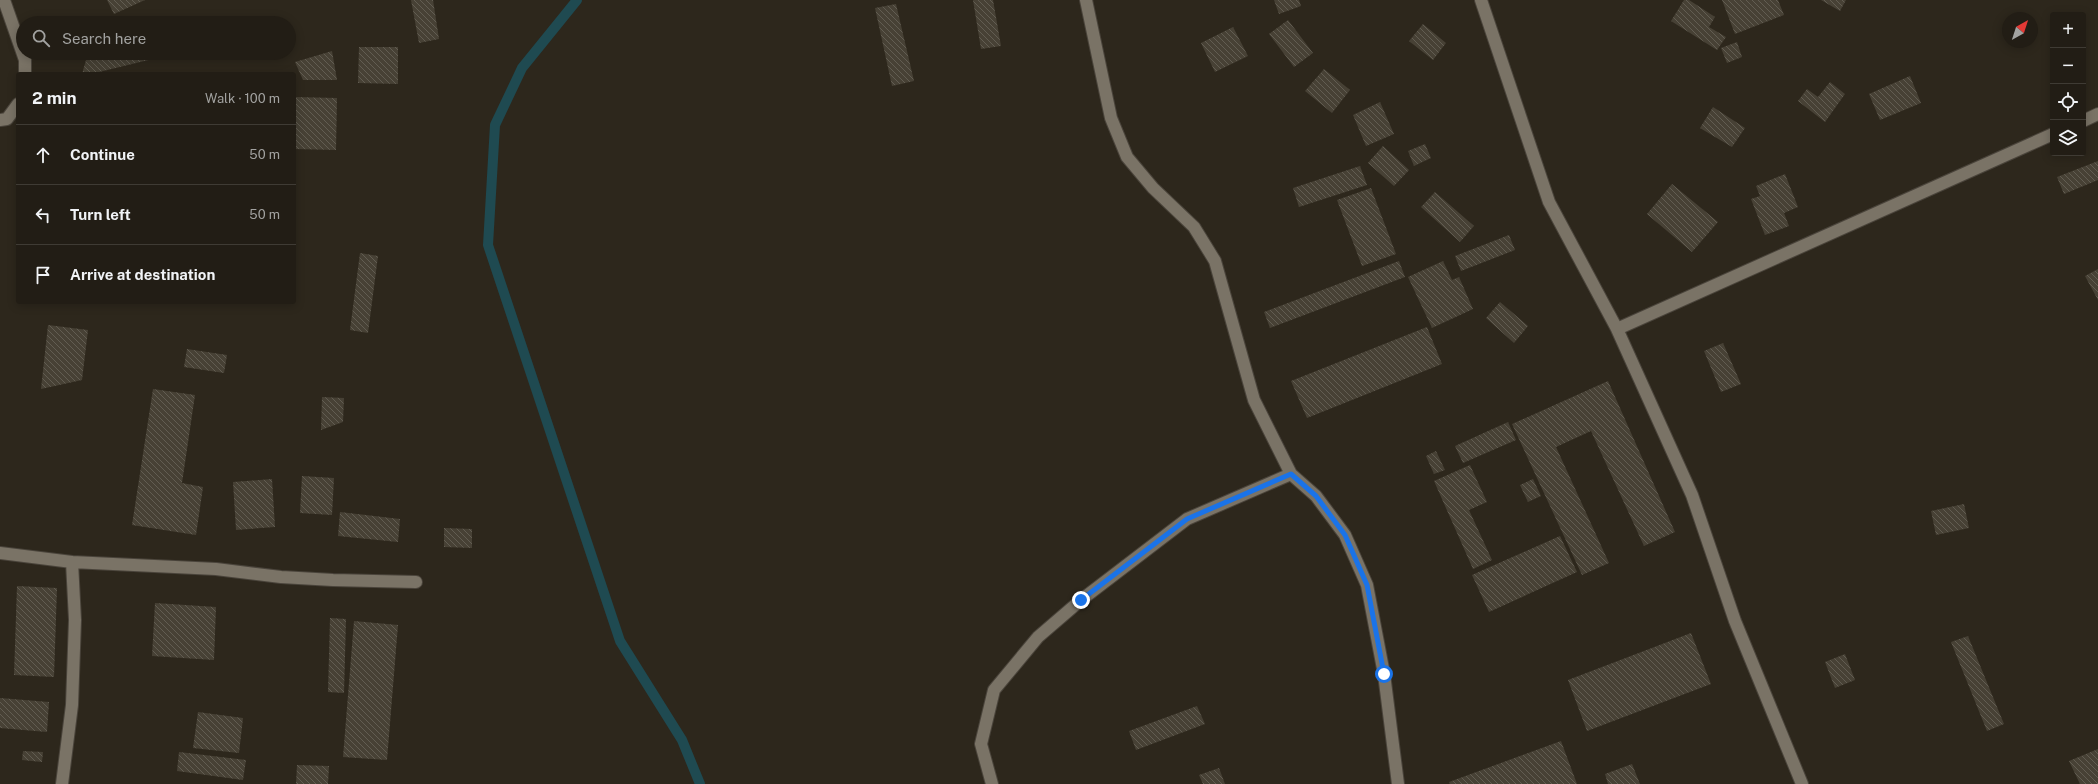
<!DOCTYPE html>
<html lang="en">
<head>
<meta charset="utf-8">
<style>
	:root { --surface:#221d15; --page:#2e2a22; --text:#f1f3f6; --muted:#a2a2a0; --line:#3f3b34 }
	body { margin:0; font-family:"Public Sans",sans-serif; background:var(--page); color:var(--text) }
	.controls { position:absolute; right:12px; top:12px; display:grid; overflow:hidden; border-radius:4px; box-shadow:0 2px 10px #0003 }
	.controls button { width:36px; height:36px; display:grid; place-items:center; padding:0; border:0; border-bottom:1px solid var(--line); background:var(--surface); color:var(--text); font:20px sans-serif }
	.compass { position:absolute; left:2002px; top:12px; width:36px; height:36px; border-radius:50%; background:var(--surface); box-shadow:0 2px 10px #0003; rotate:39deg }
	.stop { position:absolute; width:12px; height:12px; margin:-9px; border:3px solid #1a73e8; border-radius:50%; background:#fff }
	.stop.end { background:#1a73e8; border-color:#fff; box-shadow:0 1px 4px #0008 }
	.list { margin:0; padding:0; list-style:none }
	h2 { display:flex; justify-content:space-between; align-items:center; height:52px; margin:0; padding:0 16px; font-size:17px }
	h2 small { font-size:13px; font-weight:400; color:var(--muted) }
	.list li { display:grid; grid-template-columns:26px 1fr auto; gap:12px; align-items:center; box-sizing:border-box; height:60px; padding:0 16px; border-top:1px solid var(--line) }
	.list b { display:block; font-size:15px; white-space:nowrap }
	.list em { font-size:13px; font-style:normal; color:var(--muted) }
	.icon { flex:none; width:22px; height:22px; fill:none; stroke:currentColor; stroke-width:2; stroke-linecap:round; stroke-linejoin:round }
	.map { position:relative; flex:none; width:2098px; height:784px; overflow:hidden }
	.search { position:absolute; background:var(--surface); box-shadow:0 2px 10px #0003; left:16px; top:16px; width:280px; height:44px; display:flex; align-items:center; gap:10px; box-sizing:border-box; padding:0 14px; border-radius:22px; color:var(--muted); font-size:15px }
	.panel { position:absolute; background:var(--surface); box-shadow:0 2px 10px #0003; left:16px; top:72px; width:280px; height:232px; border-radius:4px }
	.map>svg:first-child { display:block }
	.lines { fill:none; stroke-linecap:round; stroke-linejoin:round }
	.stream { stroke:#1f4a51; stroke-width:10 }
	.building { fill:url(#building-back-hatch) }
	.street-casing { stroke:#4a443b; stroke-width:14 }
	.street { stroke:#7a7366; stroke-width:12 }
	.route { stroke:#1a73e8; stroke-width:5 }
</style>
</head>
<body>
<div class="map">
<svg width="2098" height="784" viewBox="0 0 2098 784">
	<defs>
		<pattern id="building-back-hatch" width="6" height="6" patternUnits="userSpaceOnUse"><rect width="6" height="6" fill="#474135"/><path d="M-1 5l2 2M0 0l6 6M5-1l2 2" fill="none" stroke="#625d52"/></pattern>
	</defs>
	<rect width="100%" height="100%" fill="#2d271c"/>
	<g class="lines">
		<!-- stream -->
		<path class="stream" d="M577,0L522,68L495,125L488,245L620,641L682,740L700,784"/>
	</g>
	<!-- building -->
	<path class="building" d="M107,0H145L114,14Z
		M411,0H433L439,39L419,43Z
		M973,0H993L1001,46L981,49Z
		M1274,0H1299L1301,6L1279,14Z
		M1684,0H1689L1715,17L1709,27L1726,37L1717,50L1671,21Z
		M1722,0H1778L1784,15L1735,34Z
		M1821,0H1846L1840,11Z
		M896,4L914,81L892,86L875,8Z
		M1288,20L1313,53L1294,67L1269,34Z
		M1423,24L1446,43L1433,60L1409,41Z
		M1233,27L1248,56L1215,72L1201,43Z
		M1737,42L1742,57L1727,63L1721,48Z
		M359,47H398V84L358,83Z
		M332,51L337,80H303L295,62Z
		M88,53H166L165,56L91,74H82Z
		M1324,69L1350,90L1332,113L1305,91Z
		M1910,76L1921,103L1880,120L1869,94Z
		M1830,82L1845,94L1825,122L1798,101L1807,89L1818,97Z
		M294,97L337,98L336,150L294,149Z
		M1380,102L1394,134L1366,146L1353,115Z
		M1713,107L1745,128L1732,147L1700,128Z
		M1425,144L1431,158L1414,166L1408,151Z
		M1383,146L1409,170L1394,186L1368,163Z
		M2098,161V180L2064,194L2057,177Z
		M1360,166L1367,185L1299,207L1293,188Z
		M1785,174L1798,207L1784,213L1789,226L1765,235L1751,199L1760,196L1756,186Z
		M1672,184L1718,222L1692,252L1647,214Z
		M1371,188L1396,254L1362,266L1337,200Z
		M1435,192L1474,226L1460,242L1421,207Z
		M1509,235L1515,250L1461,271L1455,256Z
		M360,253L378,256L368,333L350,330Z
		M1399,261L1405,277L1270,328L1264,312Z
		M1443,261L1452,280L1459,277L1473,309L1432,328L1408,277Z
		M2098,269V300L2085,276Z
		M1500,302L1528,326L1514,343L1486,318Z
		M48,325L88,330L82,380L41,389Z
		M1427,327L1442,364L1307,418L1291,381Z
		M1723,343L1741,384L1721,392L1704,351Z
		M187,349L227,355L224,373L184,367Z
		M1608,381L1675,532L1644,546L1591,431L1556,447L1609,563L1582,575L1512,424Z
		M153,389L195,395L182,483L203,487L196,535L132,525Z
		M322,397L344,398L343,422L321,430Z
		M1508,422L1516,440L1463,463L1455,446Z
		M1436,451L1445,470L1434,474L1426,456Z
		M1470,465L1487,502L1469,510L1492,560L1473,569L1434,481Z
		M302,476L334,478L332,515L300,513Z
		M272,479L275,527L236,530L233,482Z
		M1533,479L1541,496L1528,502L1520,485Z
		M1964,504L1969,528L1936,535L1931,511Z
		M340,512L400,519L398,542L338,536Z
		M444,528L472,529V548L444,547Z
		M1560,536L1577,572L1489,612L1472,575Z
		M17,586L57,588L54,677L14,675Z
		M155,603L216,607L214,660L152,656Z
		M330,618L346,619L344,693L328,692Z
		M354,621L398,625L387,760L343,757Z
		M1691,633L1711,684L1587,731L1568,680Z
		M1968,636L2004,724L1987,731L1951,642Z
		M1845,654L1855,680L1835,688L1825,662Z
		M0,698L49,702L47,732L0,728Z
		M1197,706L1205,724L1136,750L1129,731Z
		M198,712L243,718L239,753L193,748Z
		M1561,741L1577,784H1450L1449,782Z
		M2098,749V784H2080L2069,761Z
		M23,751L43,752L42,762L22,760Z
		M179,752L246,760L243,780L177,771Z
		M1632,764L1640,784H1608L1605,774Z
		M297,765L329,766L328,784H296Z
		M1219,768L1225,784H1203L1199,775Z"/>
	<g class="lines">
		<!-- street casing -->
		<g class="street-casing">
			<path id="street" d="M4,0L25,60V74
				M1086,0L1111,118L1127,157L1153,188L1194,227L1215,261L1254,400L1291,474L1316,496L1345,535L1367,585L1384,674L1398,784
				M1481,0L1549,202L1617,329L1692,495L1735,621L1802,784
				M0,120L7,119L18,104
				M2083,121L2098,114
				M1617,329L2053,134
				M0,553L72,562
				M62,784L72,705L75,620L72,562L216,569L281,577L333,580L416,582
				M992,784L981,744L994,690L1038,637L1081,600L1187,519L1291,474"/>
		</g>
		<!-- street -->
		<use href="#street" class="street"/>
	</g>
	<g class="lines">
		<!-- route -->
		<path class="route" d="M1081,600L1187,519L1291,474L1316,496L1345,535L1367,585L1384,674"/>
	</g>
</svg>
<div class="controls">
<button>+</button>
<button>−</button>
<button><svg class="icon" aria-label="locate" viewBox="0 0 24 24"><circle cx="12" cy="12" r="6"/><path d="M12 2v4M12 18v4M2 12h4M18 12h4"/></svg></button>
<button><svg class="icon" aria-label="layers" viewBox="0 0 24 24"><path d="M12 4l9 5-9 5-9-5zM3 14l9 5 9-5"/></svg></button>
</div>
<svg class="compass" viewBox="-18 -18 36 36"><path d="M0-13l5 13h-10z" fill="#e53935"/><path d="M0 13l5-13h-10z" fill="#a2a2a0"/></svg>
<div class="stop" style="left:1384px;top:674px"></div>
<div class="stop end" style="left:1081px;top:600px"></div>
<div class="search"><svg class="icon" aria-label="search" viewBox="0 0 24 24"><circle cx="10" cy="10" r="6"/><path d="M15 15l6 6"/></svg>Search here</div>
<section class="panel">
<h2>2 min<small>Walk · 100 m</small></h2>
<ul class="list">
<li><svg class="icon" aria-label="ahead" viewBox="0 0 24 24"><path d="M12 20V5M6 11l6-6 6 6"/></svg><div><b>Continue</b></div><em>50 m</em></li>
<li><svg class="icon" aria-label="left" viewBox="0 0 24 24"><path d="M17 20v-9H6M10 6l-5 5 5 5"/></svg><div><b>Turn left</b></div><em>50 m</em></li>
<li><svg class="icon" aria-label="arrive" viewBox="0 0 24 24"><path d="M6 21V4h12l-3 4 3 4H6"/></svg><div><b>Arrive at destination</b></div></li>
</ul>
</section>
</div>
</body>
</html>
